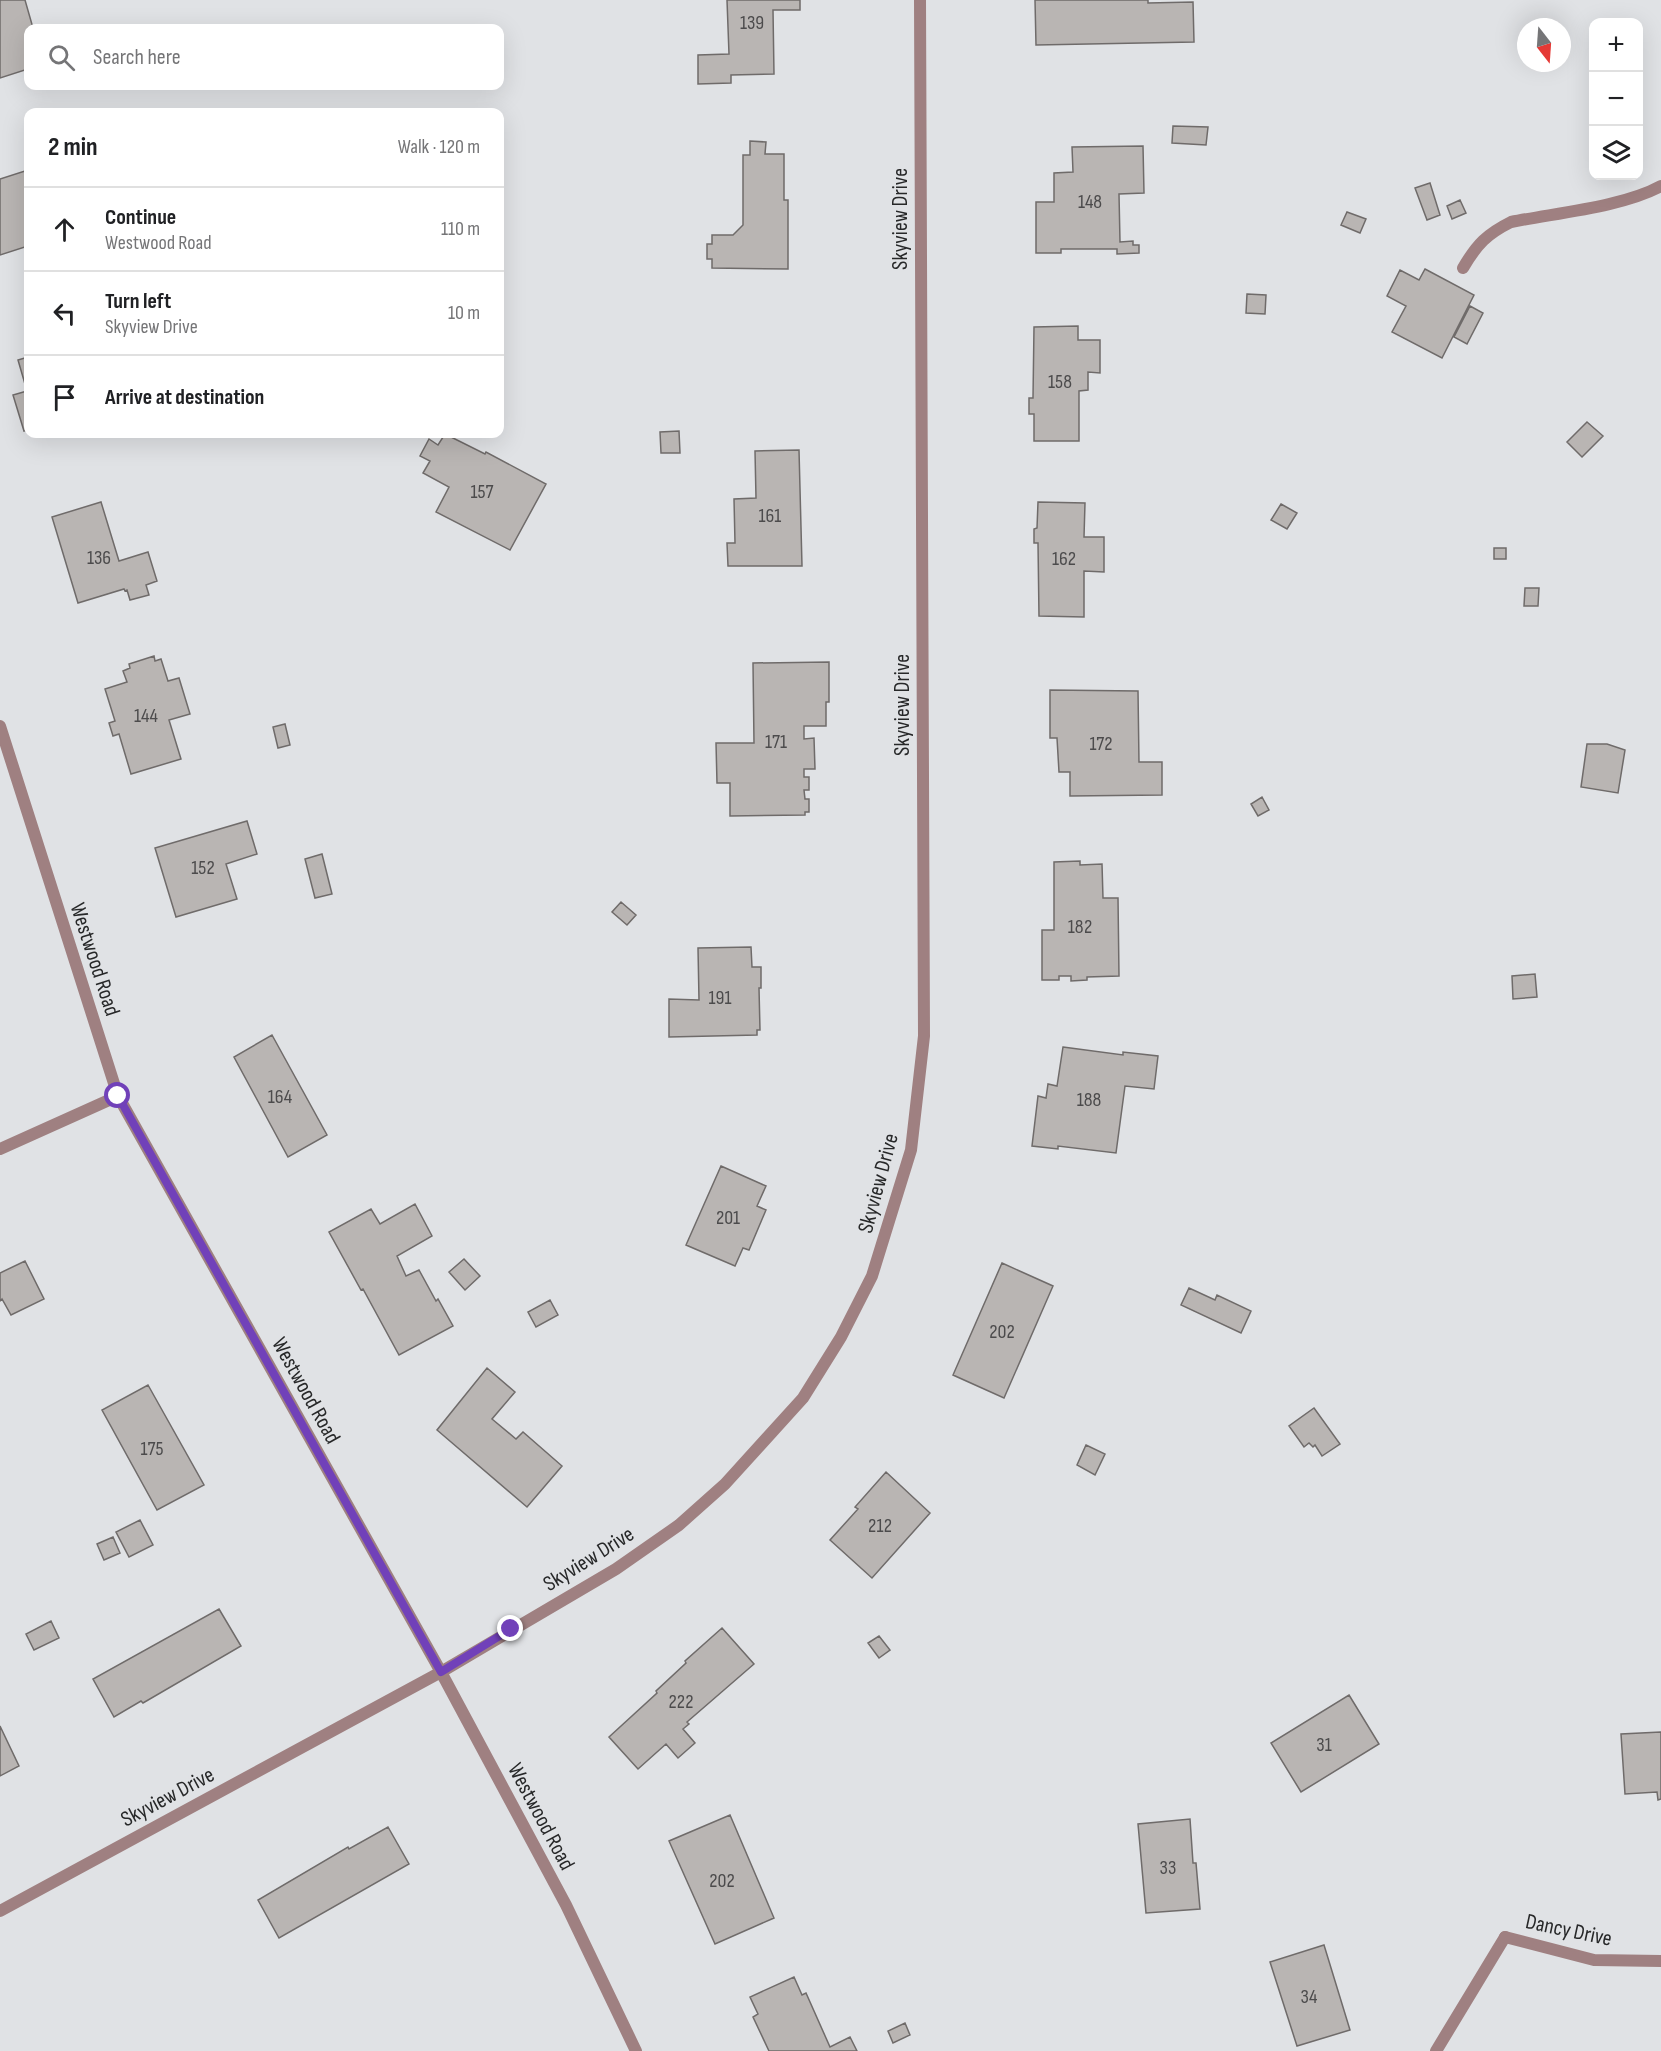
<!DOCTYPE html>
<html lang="en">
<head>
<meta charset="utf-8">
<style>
	:root { --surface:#fff; --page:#f6f6f6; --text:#202124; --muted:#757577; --line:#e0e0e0 }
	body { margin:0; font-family:"Sofia Sans Condensed",sans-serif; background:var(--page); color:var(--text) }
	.controls { position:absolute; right:18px; top:18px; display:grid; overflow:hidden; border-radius:12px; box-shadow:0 6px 24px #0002 }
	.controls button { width:54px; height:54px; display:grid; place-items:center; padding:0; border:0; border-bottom:2px solid var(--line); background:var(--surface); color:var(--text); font:30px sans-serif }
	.compass { position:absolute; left:1517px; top:18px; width:54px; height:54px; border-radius:50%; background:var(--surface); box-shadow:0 6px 24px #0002; rotate:163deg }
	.stop { position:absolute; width:18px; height:18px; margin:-14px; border:4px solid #7141b9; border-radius:50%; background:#fff }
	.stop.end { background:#7141b9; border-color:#fff; box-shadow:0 2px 6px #0008 }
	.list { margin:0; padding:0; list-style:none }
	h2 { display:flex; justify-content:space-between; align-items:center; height:78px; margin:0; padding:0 24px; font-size:26px }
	h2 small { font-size:20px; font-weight:400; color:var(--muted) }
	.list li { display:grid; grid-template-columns:39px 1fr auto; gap:18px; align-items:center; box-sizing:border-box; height:84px; padding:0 24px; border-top:2px solid var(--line) }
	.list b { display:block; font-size:22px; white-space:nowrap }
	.list p { margin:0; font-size:20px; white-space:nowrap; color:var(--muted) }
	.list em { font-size:20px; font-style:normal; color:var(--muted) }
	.icon { flex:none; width:33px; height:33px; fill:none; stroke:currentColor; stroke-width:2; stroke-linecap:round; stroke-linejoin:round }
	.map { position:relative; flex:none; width:1661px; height:2051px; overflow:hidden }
	.search { position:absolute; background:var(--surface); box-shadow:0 6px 24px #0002; left:24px; top:24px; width:480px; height:66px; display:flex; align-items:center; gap:15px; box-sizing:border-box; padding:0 21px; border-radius:12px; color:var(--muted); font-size:22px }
	.panel { position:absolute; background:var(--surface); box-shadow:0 6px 24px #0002; left:24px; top:108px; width:480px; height:330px; border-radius:12px }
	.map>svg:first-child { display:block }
	.building { fill:#b9b5b3; stroke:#6f6b6a; stroke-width:1.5 }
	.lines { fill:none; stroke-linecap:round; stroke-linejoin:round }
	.lane { stroke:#9f8081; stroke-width:12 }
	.street { stroke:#9f8081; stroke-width:12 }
	.route { stroke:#7141b9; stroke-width:8 }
	.labels { text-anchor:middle; stroke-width:6; stroke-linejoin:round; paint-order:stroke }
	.number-label { font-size:20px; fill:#4c4b4c }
	.street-label { font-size:22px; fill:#272829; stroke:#e0e2e5 }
</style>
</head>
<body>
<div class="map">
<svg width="1661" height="2051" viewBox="0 0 1661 2051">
	<rect width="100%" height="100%" fill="#e0e2e5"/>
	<!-- building -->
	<path class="building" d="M0,0H25L33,28H28V69L0,78Z
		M727,0H800V10H773L774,74L731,75V83L698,84V55L729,54Z
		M1035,0H1148V3L1193,2L1194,42L1036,45Z
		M1173,126L1208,127L1206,145L1172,143Z
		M750,141L766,142L765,154H784V200H788V269L712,268V259H707V244H712V235H733L743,225V155H750Z
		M1143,146L1144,193L1119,194L1120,242L1133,241V245H1139V253L1117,254V249H1061V253H1036V202H1054V173L1073,172L1072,147Z
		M28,170V246L0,255V179Z
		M1430,183L1440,215L1427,220L1415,188Z
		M1460,200L1466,213L1452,219L1447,206Z
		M1347,212L1366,219L1360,233L1341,225Z
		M1425,269L1474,295L1442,358L1392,332L1406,306L1387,296L1400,270L1419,280Z
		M1247,294L1266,295L1265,314L1246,313Z
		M1470,306L1483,313L1467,344L1454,337Z
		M1078,326V340H1100V373L1088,372V390L1079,391V441H1034V414H1029V398H1033L1034,327Z
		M28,357V430L24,431L13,395L27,391L18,360Z
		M1587,422L1603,436L1582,457L1567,442Z
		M679,431L680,453H661L660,432Z
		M445,434L485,454L486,452L546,484L510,550L436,512L449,487L423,473L430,461L420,456L429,439L438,445Z
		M799,450L802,566H728L727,543H735L734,499L756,498L755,451Z
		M101,502L119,561L148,552L157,581L146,585L149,595L130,600L127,590L125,591L124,589L78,603L52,517Z
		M1038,502L1085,503L1084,537H1104V572L1084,571V617L1039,616L1038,543H1034V529L1037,528Z
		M1281,504L1297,513L1287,529L1271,520Z
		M1494,548H1506V559H1494Z
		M1525,588H1539L1538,606H1524Z
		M154,656L155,661L161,659L168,681L179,678L190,714L169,720L181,759L131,774L119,734L113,736L109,723L115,721L105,689L127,682L123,671L130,668L129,664Z
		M829,662V702H826V726H804V739L814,738L815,769H804V777H809V790H804L805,799H809V812H805V815L730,816V783H717L716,743H754L753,663Z
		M1050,690L1138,691L1139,762H1162V795L1070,796V772H1059L1057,738H1050Z
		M285,724L290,745L278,748L273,727Z
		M1587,744H1607L1625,750L1618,793L1581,787Z
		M1262,797L1269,810L1258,816L1251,804Z
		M247,821L257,854L226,864L237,899L176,917L155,848Z
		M322,854L332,894L315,898L305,859Z
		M1080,861V865L1102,864L1103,898H1118L1119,976L1087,977V980L1071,981V976H1059V980H1042V930H1054V862Z
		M621,902L636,915L627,925L612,912Z
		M751,947L752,967H761V988H759L760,1030H757V1035L669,1037V999L699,1000L698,948Z
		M1535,974L1537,997L1513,999L1512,976Z
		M272,1035L327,1135L288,1157L234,1057Z
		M1063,1047L1123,1055V1052L1158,1056L1154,1089L1125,1086L1116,1153L1058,1146V1149L1032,1146L1038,1096L1046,1098L1048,1084L1057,1086Z
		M721,1166L766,1186L757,1206L766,1210L749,1250L743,1248L735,1266L686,1245Z
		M415,1204L432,1236L397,1256L406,1276L419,1270L436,1301L438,1299L453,1326L399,1355L363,1289L361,1290L329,1232L371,1209L380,1224Z
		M464,1259L480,1276L465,1290L449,1272Z
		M25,1261L44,1299L11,1315L2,1299L0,1301V1273Z
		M1002,1263L1053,1286L1004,1398L953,1375Z
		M1189,1288L1215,1300L1217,1295L1251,1311L1241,1333L1181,1305Z
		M550,1300L558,1315L536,1327L528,1312Z
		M487,1368L515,1392L492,1419L516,1439L523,1432L562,1466L527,1507L437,1430Z
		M148,1385L204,1485L157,1510L102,1410Z
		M1314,1408L1340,1444L1322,1456L1315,1445L1313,1447L1309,1443L1304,1447L1289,1426Z
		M1086,1445L1105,1454L1095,1475L1077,1465Z
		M886,1472L930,1513L872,1578L830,1540L858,1509L855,1507Z
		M140,1520L153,1545L129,1557L116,1532Z
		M113,1537L120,1553L104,1560L97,1544Z
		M219,1609L241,1646L143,1703L141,1701L114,1717L93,1679Z
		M51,1621L59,1638L34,1650L26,1634Z
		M722,1628L754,1664L687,1722L689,1724L683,1729L695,1743L678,1758L666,1744L638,1769L609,1737L657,1693L656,1691L686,1663L685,1661Z
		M879,1636L890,1650L879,1658L868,1643Z
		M1349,1695L1379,1744L1301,1792L1271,1743Z
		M0,1726L19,1766L0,1776Z
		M1661,1732V1799L1658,1800L1657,1792L1625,1794L1621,1734Z
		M730,1815L774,1918L715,1944L669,1841Z
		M1190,1819L1193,1863H1196L1200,1909L1146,1913L1138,1824Z
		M388,1827L409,1864L279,1938L258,1900L348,1847L349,1849Z
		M1324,1945L1350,2030L1297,2046L1270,1962Z
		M794,1977L802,1995L806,1993L830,2047L850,2037L857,2051H769L753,2017L758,2014L750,1997Z
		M905,2023L910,2035L893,2043L888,2031Z"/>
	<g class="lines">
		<!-- lane -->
		<path class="lane" d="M1463,268C1477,244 1487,234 1511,222C1555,213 1623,207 1661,186
			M1436,2051L1505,1937"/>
		<!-- street -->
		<path class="street" d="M0,726L118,1096L441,1672L566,1905L636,2051
			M0,1149L118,1096
			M0,1911L441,1672L616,1569L679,1525L725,1484L803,1398L841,1337L872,1276L911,1150L924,1036L920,0
			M1505,1937L1594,1960L1661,1961"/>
	</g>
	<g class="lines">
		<!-- route -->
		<path class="route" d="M118,1096L441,1672L511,1629"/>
	</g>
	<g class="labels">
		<!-- number labels -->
		<g class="number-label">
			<text x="752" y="29">139</text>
			<text x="1090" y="208">148</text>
			<text x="1060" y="388">158</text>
			<text x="482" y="498">157</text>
			<text x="770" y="522">161</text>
			<text x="99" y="564">136</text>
			<text x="1064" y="565">162</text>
			<text x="146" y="722">144</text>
			<text x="776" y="748">171</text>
			<text x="1101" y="750">172</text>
			<text x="203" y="874">152</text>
			<text x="1080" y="933">182</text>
			<text x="720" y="1004">191</text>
			<text x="280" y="1103">164</text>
			<text x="1089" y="1106">188</text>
			<text x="728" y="1224">201</text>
			<text x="1002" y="1338">202</text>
			<text x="152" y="1455">175</text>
			<text x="880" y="1532">212</text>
			<text x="681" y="1708">222</text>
			<text x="1324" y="1751">31</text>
			<text x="1168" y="1874">33</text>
			<text x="722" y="1887">202</text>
			<text x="1309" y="2003">34</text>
		</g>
		<!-- street labels -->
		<g class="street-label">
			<text transform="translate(899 219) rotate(-90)" y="8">Skyview Drive</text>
			<text transform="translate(901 705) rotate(-90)" y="8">Skyview Drive</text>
			<text transform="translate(96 959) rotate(72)" y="8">Westwood Road</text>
			<text transform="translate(877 1183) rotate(-75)" y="8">Skyview Drive</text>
			<text transform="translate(307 1390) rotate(61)" y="8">Westwood Road</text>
			<text transform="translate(588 1558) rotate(-32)" y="8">Skyview Drive</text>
			<text transform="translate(167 1796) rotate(-28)" y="8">Skyview Drive</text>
			<text transform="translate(542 1816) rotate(62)" y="8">Westwood Road</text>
			<text transform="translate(1569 1929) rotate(12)" y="8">Dancy Drive</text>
		</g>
	</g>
</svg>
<div class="controls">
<button>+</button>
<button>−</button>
<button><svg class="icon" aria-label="layers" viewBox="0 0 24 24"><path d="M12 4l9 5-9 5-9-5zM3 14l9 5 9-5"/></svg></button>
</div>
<svg class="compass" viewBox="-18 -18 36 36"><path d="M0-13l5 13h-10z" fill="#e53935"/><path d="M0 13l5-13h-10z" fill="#757577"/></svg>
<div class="stop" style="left:118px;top:1096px"></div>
<div class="stop end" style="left:511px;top:1629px"></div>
<div class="search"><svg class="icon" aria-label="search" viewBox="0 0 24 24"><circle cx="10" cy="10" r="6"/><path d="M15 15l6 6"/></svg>Search here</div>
<section class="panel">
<h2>2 min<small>Walk · 120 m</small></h2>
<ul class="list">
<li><svg class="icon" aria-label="ahead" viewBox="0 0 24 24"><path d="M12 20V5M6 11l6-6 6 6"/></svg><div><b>Continue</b><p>Westwood Road</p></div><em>110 m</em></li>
<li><svg class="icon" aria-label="left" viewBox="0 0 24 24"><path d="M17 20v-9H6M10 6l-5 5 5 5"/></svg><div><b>Turn left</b><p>Skyview Drive</p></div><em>10 m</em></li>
<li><svg class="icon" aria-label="arrive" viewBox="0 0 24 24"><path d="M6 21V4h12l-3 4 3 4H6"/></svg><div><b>Arrive at destination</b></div></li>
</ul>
</section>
</div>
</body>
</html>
